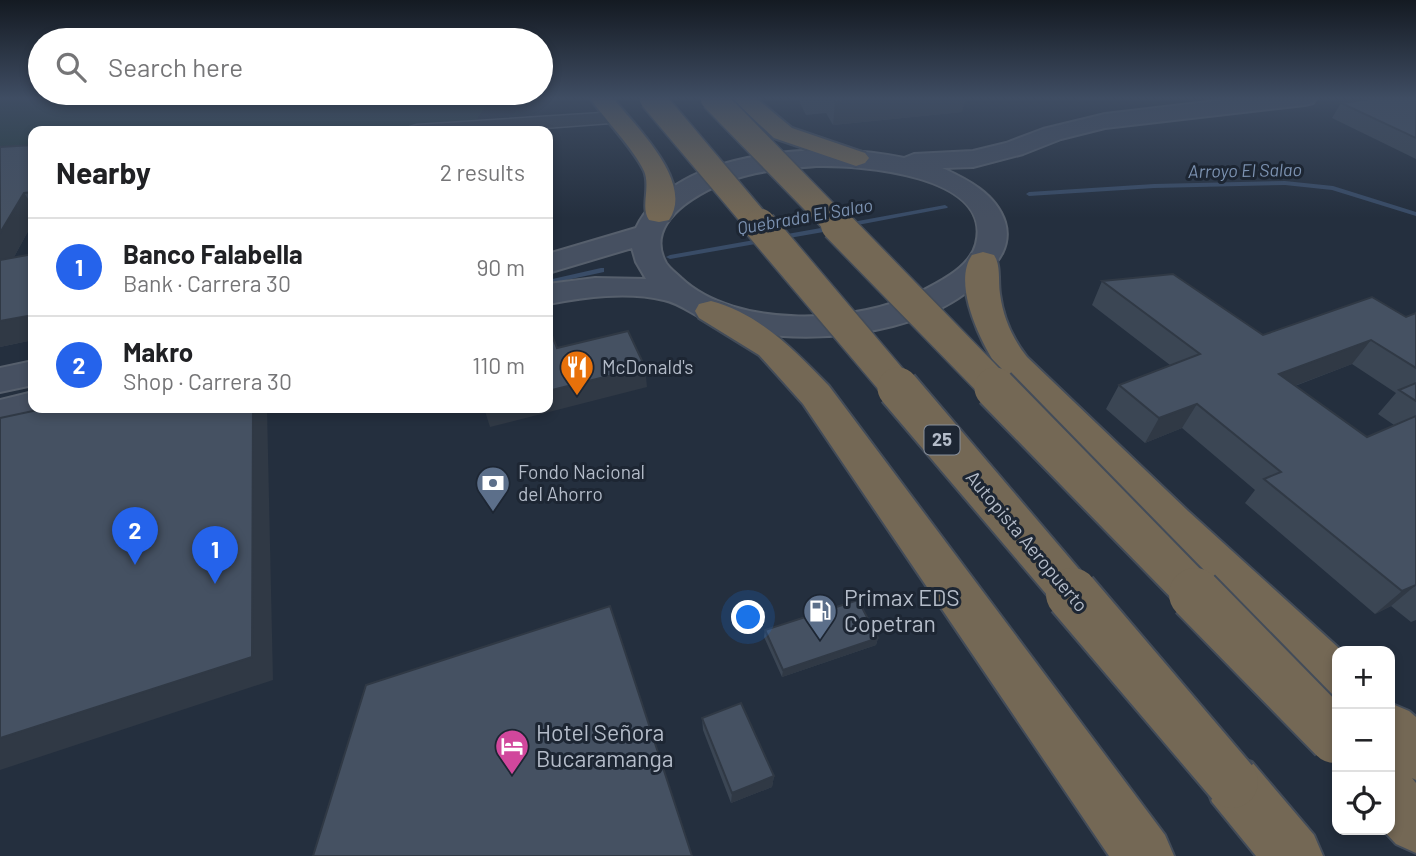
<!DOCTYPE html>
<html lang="en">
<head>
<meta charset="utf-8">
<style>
	:root { --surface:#fff; --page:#f2f2f2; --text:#202124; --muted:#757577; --line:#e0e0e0; --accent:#2563eb }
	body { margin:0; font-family:Barlow,sans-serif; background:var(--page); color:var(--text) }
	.controls { position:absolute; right:21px; bottom:21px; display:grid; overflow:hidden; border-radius:14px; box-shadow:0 4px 10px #0003 }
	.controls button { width:63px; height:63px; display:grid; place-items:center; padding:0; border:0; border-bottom:2px solid var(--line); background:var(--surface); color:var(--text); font:35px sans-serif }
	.you { position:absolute; left:749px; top:618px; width:24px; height:24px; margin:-18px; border:5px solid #fff; border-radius:50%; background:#1a73e8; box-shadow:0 0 0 10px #1a73e833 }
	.badge { display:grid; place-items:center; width:46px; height:46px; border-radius:50%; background:var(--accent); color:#fff; font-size:23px; font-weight:700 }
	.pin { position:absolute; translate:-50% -58px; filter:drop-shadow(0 2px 4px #0008) }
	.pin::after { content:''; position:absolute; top:37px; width:24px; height:21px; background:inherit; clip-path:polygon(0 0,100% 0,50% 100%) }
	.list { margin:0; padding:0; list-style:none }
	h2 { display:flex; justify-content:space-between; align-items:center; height:91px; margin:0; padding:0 28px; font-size:30px }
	h2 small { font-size:23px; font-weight:400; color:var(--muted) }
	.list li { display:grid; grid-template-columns:46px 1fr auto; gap:21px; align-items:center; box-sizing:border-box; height:98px; padding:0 28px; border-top:2px solid var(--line) }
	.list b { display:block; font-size:26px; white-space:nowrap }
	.list p { margin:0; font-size:23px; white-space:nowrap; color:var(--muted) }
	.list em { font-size:23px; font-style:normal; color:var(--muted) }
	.icon { flex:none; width:38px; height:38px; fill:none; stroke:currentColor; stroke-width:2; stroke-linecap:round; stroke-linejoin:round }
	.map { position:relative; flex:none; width:1416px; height:856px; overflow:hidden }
	.search { position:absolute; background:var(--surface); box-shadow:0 4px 10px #0003; left:28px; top:28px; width:525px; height:77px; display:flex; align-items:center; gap:18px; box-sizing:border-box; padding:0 24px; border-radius:38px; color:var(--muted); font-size:26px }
	.panel { position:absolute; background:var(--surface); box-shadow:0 4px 10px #0003; left:28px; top:126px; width:525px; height:287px; border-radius:14px }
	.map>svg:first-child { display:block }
	.green { fill:#263c3f }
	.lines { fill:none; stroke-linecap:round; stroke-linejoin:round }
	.stream { fill:#394c67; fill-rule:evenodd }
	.street-casing { stroke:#565f6c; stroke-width:3 }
	.secondary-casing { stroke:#565f6c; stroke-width:4 }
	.highway-casing { stroke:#434c59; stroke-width:4 }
	.street { fill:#38414e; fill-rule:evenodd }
	.secondary { fill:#465061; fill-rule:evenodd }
	.highway { fill:#746855; fill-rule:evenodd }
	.highway-bridge-far3-casing { stroke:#434c59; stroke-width:28; stroke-linecap:butt }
	.highway-bridge-far2-casing { stroke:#434c59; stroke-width:35; stroke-linecap:butt }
	.highway-bridge-far1-casing { stroke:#434c59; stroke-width:45; stroke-linecap:butt }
	.highway-bridge-casing { stroke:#434c59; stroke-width:56; stroke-linecap:butt }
	.highway-bridge-far3 { stroke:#746855; stroke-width:25 }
	.highway-bridge-far2 { stroke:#746855; stroke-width:32 }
	.highway-bridge-far1 { stroke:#746855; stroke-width:41 }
	.highway-bridge { stroke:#746855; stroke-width:52 }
	.wall { fill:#3b4654; fill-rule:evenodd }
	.shaded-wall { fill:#303945 }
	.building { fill:#455162; stroke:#303945; stroke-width:2 }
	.labels { text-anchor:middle; stroke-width:6; stroke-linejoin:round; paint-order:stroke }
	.far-water-label { font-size:18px; font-style:italic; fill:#7c92b1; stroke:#1d2633 }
	.shield { fill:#1d2633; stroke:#878f9c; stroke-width:2 }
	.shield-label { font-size:18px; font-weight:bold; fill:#b4bcc9 }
	.poi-label { font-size:19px; fill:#b4bcc9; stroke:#1d2633; text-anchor:start }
	.street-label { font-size:19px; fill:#b4bcc9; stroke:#1d2633 }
	.near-poi-label { font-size:23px; fill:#b4bcc9; stroke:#1d2633; text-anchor:start }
</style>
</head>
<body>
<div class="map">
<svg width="1416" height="856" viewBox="0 0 1416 856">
	<rect width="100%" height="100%" fill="#242f3e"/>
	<!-- green -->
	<path class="green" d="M0,98H491L475,122L325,131H33V149L0,151Z"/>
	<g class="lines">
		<!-- stream -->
		<path class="stream" d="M1285,181L1333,186L1416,212V216L1332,190L1285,185L1154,188L1029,196L1026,194L1029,192L1154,184Z
			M945,205L948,207L947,208L847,227L843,225L847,223Z
			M832,226L836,228L835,230L670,259L666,257L670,255Z
			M601,268H604V272L548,284V280Z"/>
		<!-- street casing -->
		<g class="street-casing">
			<path id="street" d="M617,112L624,114L627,118L624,122L504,131H407L410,127L417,125Z"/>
		</g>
		<!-- secondary casing -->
		<g class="secondary-casing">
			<path id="secondary" d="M1241,98H1316L1313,103L1305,105L1105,128L1061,139L1023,154L973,167L942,168C967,179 996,194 1005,222C1012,246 998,262 983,278C923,340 790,349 712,323C696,317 680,303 664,300C627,291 585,297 548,304V284L595,278L646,279L636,262L632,248L548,273V254L636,228C675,147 828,141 904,158L914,154L973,151L1006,143L1043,129L1105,114ZM816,166C858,165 994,174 976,244C970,267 941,281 922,291C859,324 736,330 681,278C676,273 670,269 666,263C640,217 714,183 748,175C770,169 793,168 816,166Z
				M33,361V385L0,392V368Z
				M33,392V408H50L46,414L0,426V400Z"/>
		</g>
		<!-- highway casing -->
		<g class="highway-casing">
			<path id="highway" d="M590,98H613C635,126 695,182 669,220L659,222L649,220C640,207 651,187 644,171C634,149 605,120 590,98Z
				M731,98H756L792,128L865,153L869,158L865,163L856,166L774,138Z
				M983,252L994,255C1001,265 998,281 1000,294C1003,317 1012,338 1027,357L1188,511L1342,651H1337V704L1319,697L1001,373C983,347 951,285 972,255Z
				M711,301C759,313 796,352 829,386L1165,835L1174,856H1109L803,404L759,355L699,318L695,311L699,304Z
				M1390,703L1409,711L1416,717V780L1412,778L1416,783V853L1396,844L1383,830H1390V768L1394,770L1390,765Z
				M1232,754L1252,762L1314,835L1323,856H1256L1212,802L1204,782L1212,762Z"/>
		</g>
		<!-- street -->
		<use href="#street" class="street"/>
		<!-- secondary -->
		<use href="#secondary" class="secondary"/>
		<!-- highway -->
		<use href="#highway" class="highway"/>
		<!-- highway-bridge-far3 casing -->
		<g class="highway-bridge-far3-casing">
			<path id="highway-bridge-far3" d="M652,98L761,227
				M713,98L839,227"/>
		</g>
		<!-- highway-bridge-far2 casing -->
		<g class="highway-bridge-far2-casing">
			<path id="highway-bridge-far2" d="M760,225L899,389
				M837,225L997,389"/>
		</g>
		<!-- highway-bridge-far1 casing -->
		<g class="highway-bridge-far1-casing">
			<path id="highway-bridge-far1" d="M898,388L1074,595
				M995,388L1197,595"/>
		</g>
		<!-- highway-bridge casing -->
		<g class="highway-bridge-casing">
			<path id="highway-bridge" d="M1072,594L1232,782
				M1195,594L1335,737"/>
		</g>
		<!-- highway-bridge-far3 -->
		<use href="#highway-bridge-far3" class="highway-bridge-far3"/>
		<!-- highway-bridge-far2 -->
		<use href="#highway-bridge-far2" class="highway-bridge-far2"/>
		<!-- highway-bridge-far1 -->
		<use href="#highway-bridge-far1" class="highway-bridge-far1"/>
		<!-- highway-bridge -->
		<use href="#highway-bridge" class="highway-bridge"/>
	</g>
	<!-- wall -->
	<path class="wall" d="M789,98H965L962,112L833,125L826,113L806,115L799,101L791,100Z
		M1416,98V159L1332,118L1341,103Z
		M33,145V222L14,257L33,340L0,347V147Z
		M1102,281L1263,335L1406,317L1416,313V620L1411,622L1391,606L1375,614L1245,503L1255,490L1182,428L1145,443L1106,409L1119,385L1170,365L1092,305ZM1352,364L1396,393L1378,414L1394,425L1367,437L1295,386Z
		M765,630L878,638L876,645L782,677L764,637Z
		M702,718L774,776L772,787L731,803L703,730Z"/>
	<!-- shaded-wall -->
	<path class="shaded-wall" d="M876,98H965L962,112L833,125L835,102Z
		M1079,98H1112L1078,102Z
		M24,193L33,206V222L0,283V233Z
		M33,315V340L0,347V321Z
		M1371,340L1352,364L1262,398L1279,374Z
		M645,367L647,387L490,427L484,408H548V391Z
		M1197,404L1182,428L1145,443L1159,418Z
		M253,408H267L273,680L0,770V738Z
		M1416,585L1391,606L1375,614L1402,591Z
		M878,638L876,645L782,677L783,670Z
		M774,776L772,787L731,803L732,793Z"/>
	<!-- building -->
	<path class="building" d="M833,98H876L835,102Z
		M1378,98H1416V138L1341,103Z
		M415,128L414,131H370Z
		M33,145V192L24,193L0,233V147Z
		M33,254V315L0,321V260Z
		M1173,274L1263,335L1372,297L1406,317L1416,313V368L1371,340L1279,374L1367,437L1416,416V585L1402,591L1264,479L1281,472L1197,404L1159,418L1119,385L1200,354L1102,281Z
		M548,326L557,348L628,331L645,367L548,391Z
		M1416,383V401L1399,390Z
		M47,408H253L252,657L0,738V418Z
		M858,600L878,638L783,670L765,630Z
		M610,606L692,856H313L366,685Z
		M741,703L774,776L732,793L702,718Z"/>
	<!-- sky -->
	<linearGradient id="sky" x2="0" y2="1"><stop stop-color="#141a22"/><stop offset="0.45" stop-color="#3f4d63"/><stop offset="1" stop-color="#3f4d63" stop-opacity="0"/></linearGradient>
	<rect width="1416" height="218" fill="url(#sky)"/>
	<!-- icons -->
	<defs>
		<g id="restaurant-pin" transform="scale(1.75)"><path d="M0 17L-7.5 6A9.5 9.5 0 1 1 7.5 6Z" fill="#e8710a" stroke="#1d2633"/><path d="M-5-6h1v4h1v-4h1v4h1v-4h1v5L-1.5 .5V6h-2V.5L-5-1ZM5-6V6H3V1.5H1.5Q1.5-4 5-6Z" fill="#fff"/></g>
		<g id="bank-pin" transform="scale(1.75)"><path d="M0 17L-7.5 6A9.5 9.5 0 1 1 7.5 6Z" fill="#5c6f8a" stroke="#1d2633"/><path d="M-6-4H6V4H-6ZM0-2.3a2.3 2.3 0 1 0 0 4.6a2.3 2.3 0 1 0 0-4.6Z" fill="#fff"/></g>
		<g id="fuel-pin" transform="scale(1.75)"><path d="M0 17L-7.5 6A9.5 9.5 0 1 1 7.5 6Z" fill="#5c6f8a" stroke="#1d2633"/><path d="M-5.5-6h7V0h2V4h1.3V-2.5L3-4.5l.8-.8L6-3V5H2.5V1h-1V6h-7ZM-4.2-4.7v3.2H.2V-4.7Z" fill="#fff"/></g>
		<g id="hotel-pin" transform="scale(1.75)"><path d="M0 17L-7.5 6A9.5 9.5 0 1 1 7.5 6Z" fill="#d1479c" stroke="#1d2633"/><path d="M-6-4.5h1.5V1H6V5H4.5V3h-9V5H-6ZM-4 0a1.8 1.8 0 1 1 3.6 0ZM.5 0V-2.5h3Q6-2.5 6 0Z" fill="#fff"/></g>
	</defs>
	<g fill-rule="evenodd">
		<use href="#restaurant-pin" x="577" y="367"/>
		<use href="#bank-pin" x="493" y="483"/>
		<use href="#fuel-pin" x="820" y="611"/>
		<use href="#hotel-pin" x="512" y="746"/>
	</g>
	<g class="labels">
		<!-- far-water labels -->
		<g class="far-water-label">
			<text transform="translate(1245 171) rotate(-1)" y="6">Arroyo El Salao</text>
			<text transform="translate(805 217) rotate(-10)" y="6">Quebrada El Salao</text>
		</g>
		<!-- shield labels -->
		<rect class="shield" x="924.5" y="425.5" width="35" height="29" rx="5"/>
		<g class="shield-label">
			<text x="942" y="446">25</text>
		</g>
		<!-- poi labels -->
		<g class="poi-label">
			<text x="602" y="374">McDonald's</text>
			<text x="518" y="479">Fondo Nacional<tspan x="518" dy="22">del Ahorro</tspan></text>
		</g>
		<!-- street labels -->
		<g class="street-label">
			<text transform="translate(1027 541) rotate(50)" y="7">Autopista Aeropuerto</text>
		</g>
		<!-- near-poi labels -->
		<g class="near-poi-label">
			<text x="844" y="606">Primax EDS<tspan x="844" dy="26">Copetran</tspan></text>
			<text x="536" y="741">Hotel Señora<tspan x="536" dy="26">Bucaramanga</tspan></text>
		</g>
	</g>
</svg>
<div class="controls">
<button>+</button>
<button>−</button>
<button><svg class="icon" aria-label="locate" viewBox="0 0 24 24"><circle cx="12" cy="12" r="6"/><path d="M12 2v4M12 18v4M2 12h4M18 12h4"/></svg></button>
</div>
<div class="you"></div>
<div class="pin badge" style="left:215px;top:584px">1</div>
<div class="pin badge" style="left:135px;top:565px">2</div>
<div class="search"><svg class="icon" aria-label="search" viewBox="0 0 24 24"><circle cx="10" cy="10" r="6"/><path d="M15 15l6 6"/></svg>Search here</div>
<section class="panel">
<h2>Nearby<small>2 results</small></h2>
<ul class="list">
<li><span class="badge">1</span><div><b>Banco Falabella</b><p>Bank · Carrera 30</p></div><em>90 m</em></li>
<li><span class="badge">2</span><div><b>Makro</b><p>Shop · Carrera 30</p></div><em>110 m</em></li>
</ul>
</section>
</div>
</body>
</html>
